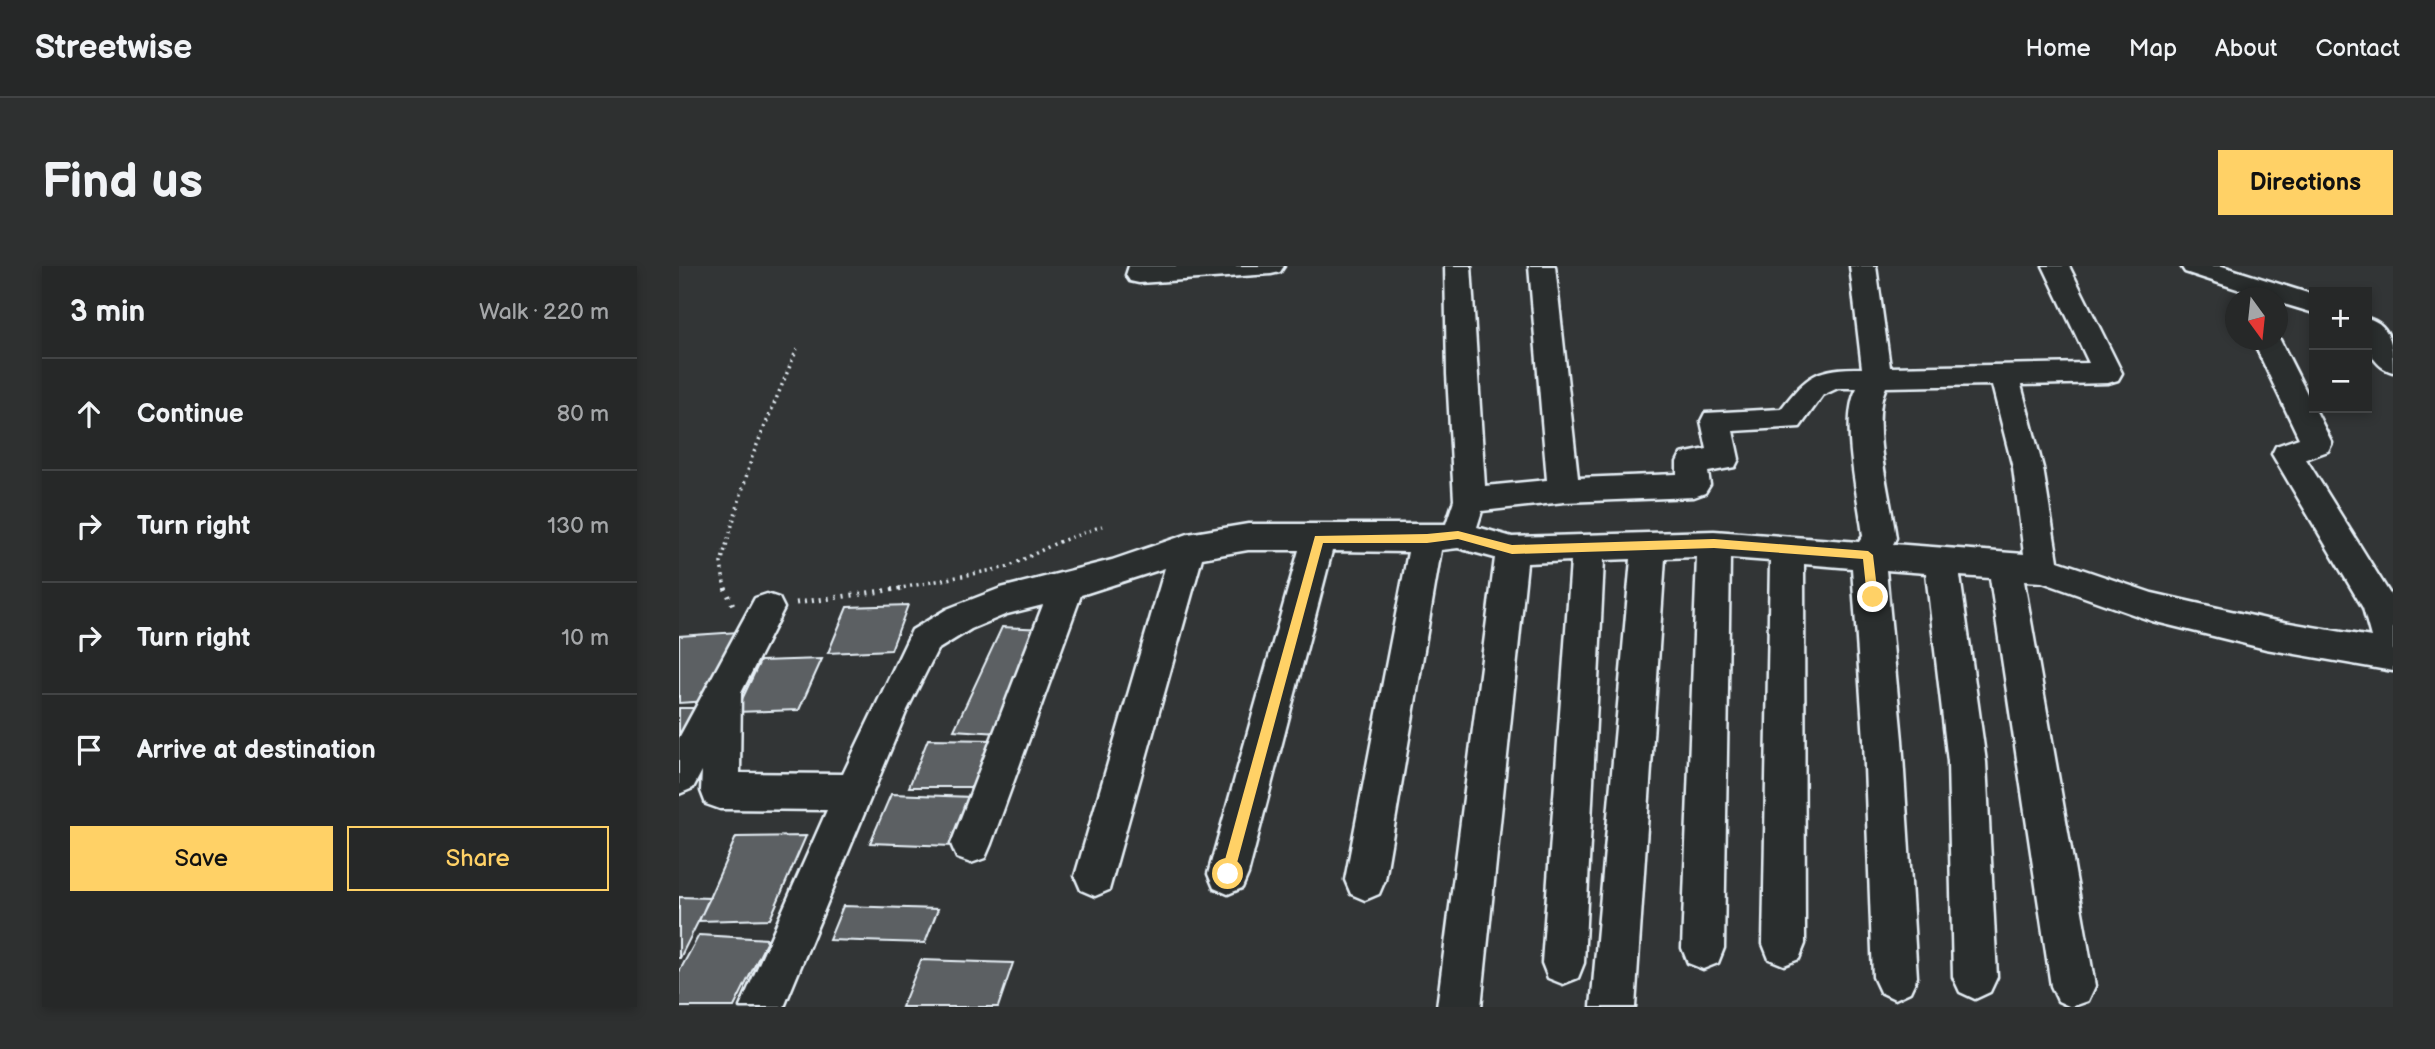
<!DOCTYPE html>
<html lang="en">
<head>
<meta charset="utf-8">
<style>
	:root { --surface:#262828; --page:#2e3030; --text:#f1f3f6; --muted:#a4a6a8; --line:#424445; --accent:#ffd166 }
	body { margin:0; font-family:"Balsamiq Sans",sans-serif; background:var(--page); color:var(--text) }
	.controls { position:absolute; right:21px; top:21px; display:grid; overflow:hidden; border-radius:0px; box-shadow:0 4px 10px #0003 }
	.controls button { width:63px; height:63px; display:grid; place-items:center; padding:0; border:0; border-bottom:2px solid var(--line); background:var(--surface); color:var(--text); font:35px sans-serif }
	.compass { position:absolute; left:1546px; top:21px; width:63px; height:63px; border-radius:50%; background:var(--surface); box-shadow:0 4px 10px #0003; rotate:165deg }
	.stop { position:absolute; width:21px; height:21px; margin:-16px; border:5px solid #ffd166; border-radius:50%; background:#fff }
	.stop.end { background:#ffd166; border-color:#fff; box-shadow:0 2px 7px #0008 }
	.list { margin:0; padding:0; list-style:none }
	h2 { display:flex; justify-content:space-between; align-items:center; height:91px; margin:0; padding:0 28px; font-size:30px }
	h2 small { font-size:23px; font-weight:400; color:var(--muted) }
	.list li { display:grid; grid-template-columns:46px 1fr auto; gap:21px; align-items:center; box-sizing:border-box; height:112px; padding:0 28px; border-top:2px solid var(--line) }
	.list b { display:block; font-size:26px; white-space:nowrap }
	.list em { font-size:23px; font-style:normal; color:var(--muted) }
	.actions { display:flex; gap:14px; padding:21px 28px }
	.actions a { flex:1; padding:16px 0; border:2px solid var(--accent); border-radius:0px; text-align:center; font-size:24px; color:var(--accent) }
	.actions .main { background:var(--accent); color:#111 }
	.icon { flex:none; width:38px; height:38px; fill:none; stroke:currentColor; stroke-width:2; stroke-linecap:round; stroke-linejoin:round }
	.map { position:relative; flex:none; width:1714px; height:741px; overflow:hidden; border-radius:0px }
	header { display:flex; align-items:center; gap:42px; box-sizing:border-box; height:98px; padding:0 35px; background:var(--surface); border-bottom:2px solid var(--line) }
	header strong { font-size:33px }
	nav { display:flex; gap:38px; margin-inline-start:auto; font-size:24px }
	.intro { display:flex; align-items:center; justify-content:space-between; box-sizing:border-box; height:168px; padding:0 42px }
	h1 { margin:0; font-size:49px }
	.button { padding:18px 32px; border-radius:0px; background:var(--accent); color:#111; font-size:24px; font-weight:700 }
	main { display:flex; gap:42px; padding:0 42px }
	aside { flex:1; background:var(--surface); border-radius:0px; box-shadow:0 4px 10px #0003 }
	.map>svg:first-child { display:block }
	.building { fill:#5c6063; stroke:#e8f1f8; stroke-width:2 }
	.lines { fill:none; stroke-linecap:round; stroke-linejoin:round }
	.minor-casing { stroke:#e8f1f8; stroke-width:5 }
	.path-far1 { stroke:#e8f1f8; stroke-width:3.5; stroke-dasharray:2 4.5; stroke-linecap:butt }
	.path { stroke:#e8f1f8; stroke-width:5; stroke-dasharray:2 6; stroke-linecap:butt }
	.minor { fill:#2a2d2e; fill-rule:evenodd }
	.route { fill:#ffd166 }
</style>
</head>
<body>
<header>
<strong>Streetwise</strong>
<nav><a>Home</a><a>Map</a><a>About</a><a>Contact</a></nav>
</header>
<div class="intro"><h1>Find us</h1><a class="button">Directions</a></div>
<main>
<aside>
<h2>3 min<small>Walk · 220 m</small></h2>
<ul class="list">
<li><svg class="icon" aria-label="ahead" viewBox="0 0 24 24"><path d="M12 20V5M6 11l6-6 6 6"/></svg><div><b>Continue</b></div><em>80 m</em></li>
<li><svg class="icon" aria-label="right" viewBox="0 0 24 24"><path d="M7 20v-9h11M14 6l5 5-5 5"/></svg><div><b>Turn right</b></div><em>130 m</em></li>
<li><svg class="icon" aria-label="right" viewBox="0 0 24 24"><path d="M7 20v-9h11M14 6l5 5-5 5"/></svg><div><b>Turn right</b></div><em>10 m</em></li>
<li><svg class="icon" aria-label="arrive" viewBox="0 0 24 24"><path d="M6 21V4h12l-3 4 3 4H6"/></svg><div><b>Arrive at destination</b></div></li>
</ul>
<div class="actions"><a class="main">Save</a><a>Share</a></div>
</aside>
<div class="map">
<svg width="1714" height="741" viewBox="0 0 1714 741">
	<rect width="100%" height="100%" fill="#323536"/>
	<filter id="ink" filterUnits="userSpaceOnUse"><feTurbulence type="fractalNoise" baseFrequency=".0143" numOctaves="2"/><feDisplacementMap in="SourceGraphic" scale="14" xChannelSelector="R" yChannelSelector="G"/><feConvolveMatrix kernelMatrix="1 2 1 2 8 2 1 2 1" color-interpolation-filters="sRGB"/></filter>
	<g filter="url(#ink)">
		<!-- building -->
		<path class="building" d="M229,339L212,384L149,387L168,341Z
			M323,361L365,363L320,467L275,464Z
			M59,366L29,435L0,437V370Z
			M143,393L120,444L57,446L81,395Z
			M0,442H20L0,479Z
			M249,473L316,474L299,521H230Z
			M212,528L293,531L274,580L191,577Z
			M127,570L91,653L20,655L57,571Z
			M0,631L31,632L1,692H0Z
			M164,640L259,643L246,677L150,674Z
			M20,669L89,673L55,741H0V706Z
			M242,694L334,697L319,741H223Z"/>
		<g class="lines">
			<!-- minor casing -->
			<g class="minor-casing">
				<path id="minor" d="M450,0H605L601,6L592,8L460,17L451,15L447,9Z
					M766,0H792L806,220L868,214L850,0H876L899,212L998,208V196L1002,188L1028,183L1022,155L1026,147L1102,143C1129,108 1138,102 1183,102L1171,0H1197L1211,101L1410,97L1364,0H1390L1443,107L1439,114L1429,117L1342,119L1364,202L1379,295L1473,327L1587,353L1692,371L1684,342L1593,188L1597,180L1620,172L1575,77L1577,74H1598L1599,70L1653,177L1649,185L1627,193L1714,333V405L1587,383L1473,355L1363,316L1345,315L1416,720L1409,735L1392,741L1379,735L1372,720L1311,312L1281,310L1307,496L1318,711L1311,726L1296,733L1281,726L1274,711L1269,496L1247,307L1207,304L1223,474L1238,711L1231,726L1216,733L1201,726L1194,711L1185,474L1173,302L1125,298L1126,678L1120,693L1105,699L1090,693L1084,678L1091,295L1051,292L1045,682L1039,697L1024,703L1009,697L1003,682L1018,291L986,292L956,741H912L952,293L925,294L905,697L899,712L884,718L869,712L863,697L892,295L848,297L802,741H758L816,292L779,282L762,284L706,614L700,628L686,634L672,628L666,614L729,286L653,285L569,608L563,622L549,628L535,622L529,608L620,284H569L523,292L430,624L416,630L402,624L396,610L486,302L402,329L312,578L306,592L292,597L278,592L272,578L364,339L328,348L292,363L258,384L228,444L105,741H61L148,544L41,543L27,538L22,525L23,505L14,522L0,528V472L76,332L88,328L100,332L105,342L62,427L61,507L164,508L233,364L268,343L322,322L433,294L509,268L569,258H767L775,234L768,108ZM1313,119L1334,202L1345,288L1214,278L1217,272C1212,233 1190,156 1207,121ZM1159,122H1178C1160,155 1180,232 1184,270L1180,276L1035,265L833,271L798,261L803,245L885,236L1015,231L1026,227L1031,219L1029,206L1056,201L1060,193L1054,165L1121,161L1144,129Z
					M1502,0H1543L1635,29V47L1598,36V32H1586L1506,6Z
					M1688,52C1714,59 1714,83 1714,106C1689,99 1687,74 1688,52Z"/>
			</g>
			<!-- path-far1 -->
			<path class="path-far1" d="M46,324L42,297L73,191L118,83
				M212,324L329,301L377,277L423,260"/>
			<!-- path -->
			<path class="path" d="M46,322L55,341
				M117,337L225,322"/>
			<!-- minor -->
			<use href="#minor" class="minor"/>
		</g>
	</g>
	<!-- route -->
	<path class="route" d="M779,265L833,279L1035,273L1189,285L1194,289L1199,331L1194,336L1188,331L1184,293L1035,282L833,288L779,273L748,277H644L555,608L553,612H544L542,608L636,270L748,268Z"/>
</svg>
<div class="controls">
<button>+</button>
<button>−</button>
</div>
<svg class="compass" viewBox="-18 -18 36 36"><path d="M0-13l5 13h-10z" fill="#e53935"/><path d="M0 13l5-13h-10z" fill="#a4a6a8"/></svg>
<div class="stop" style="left:549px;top:608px"></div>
<div class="stop end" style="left:1194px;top:331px"></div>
</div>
</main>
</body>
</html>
